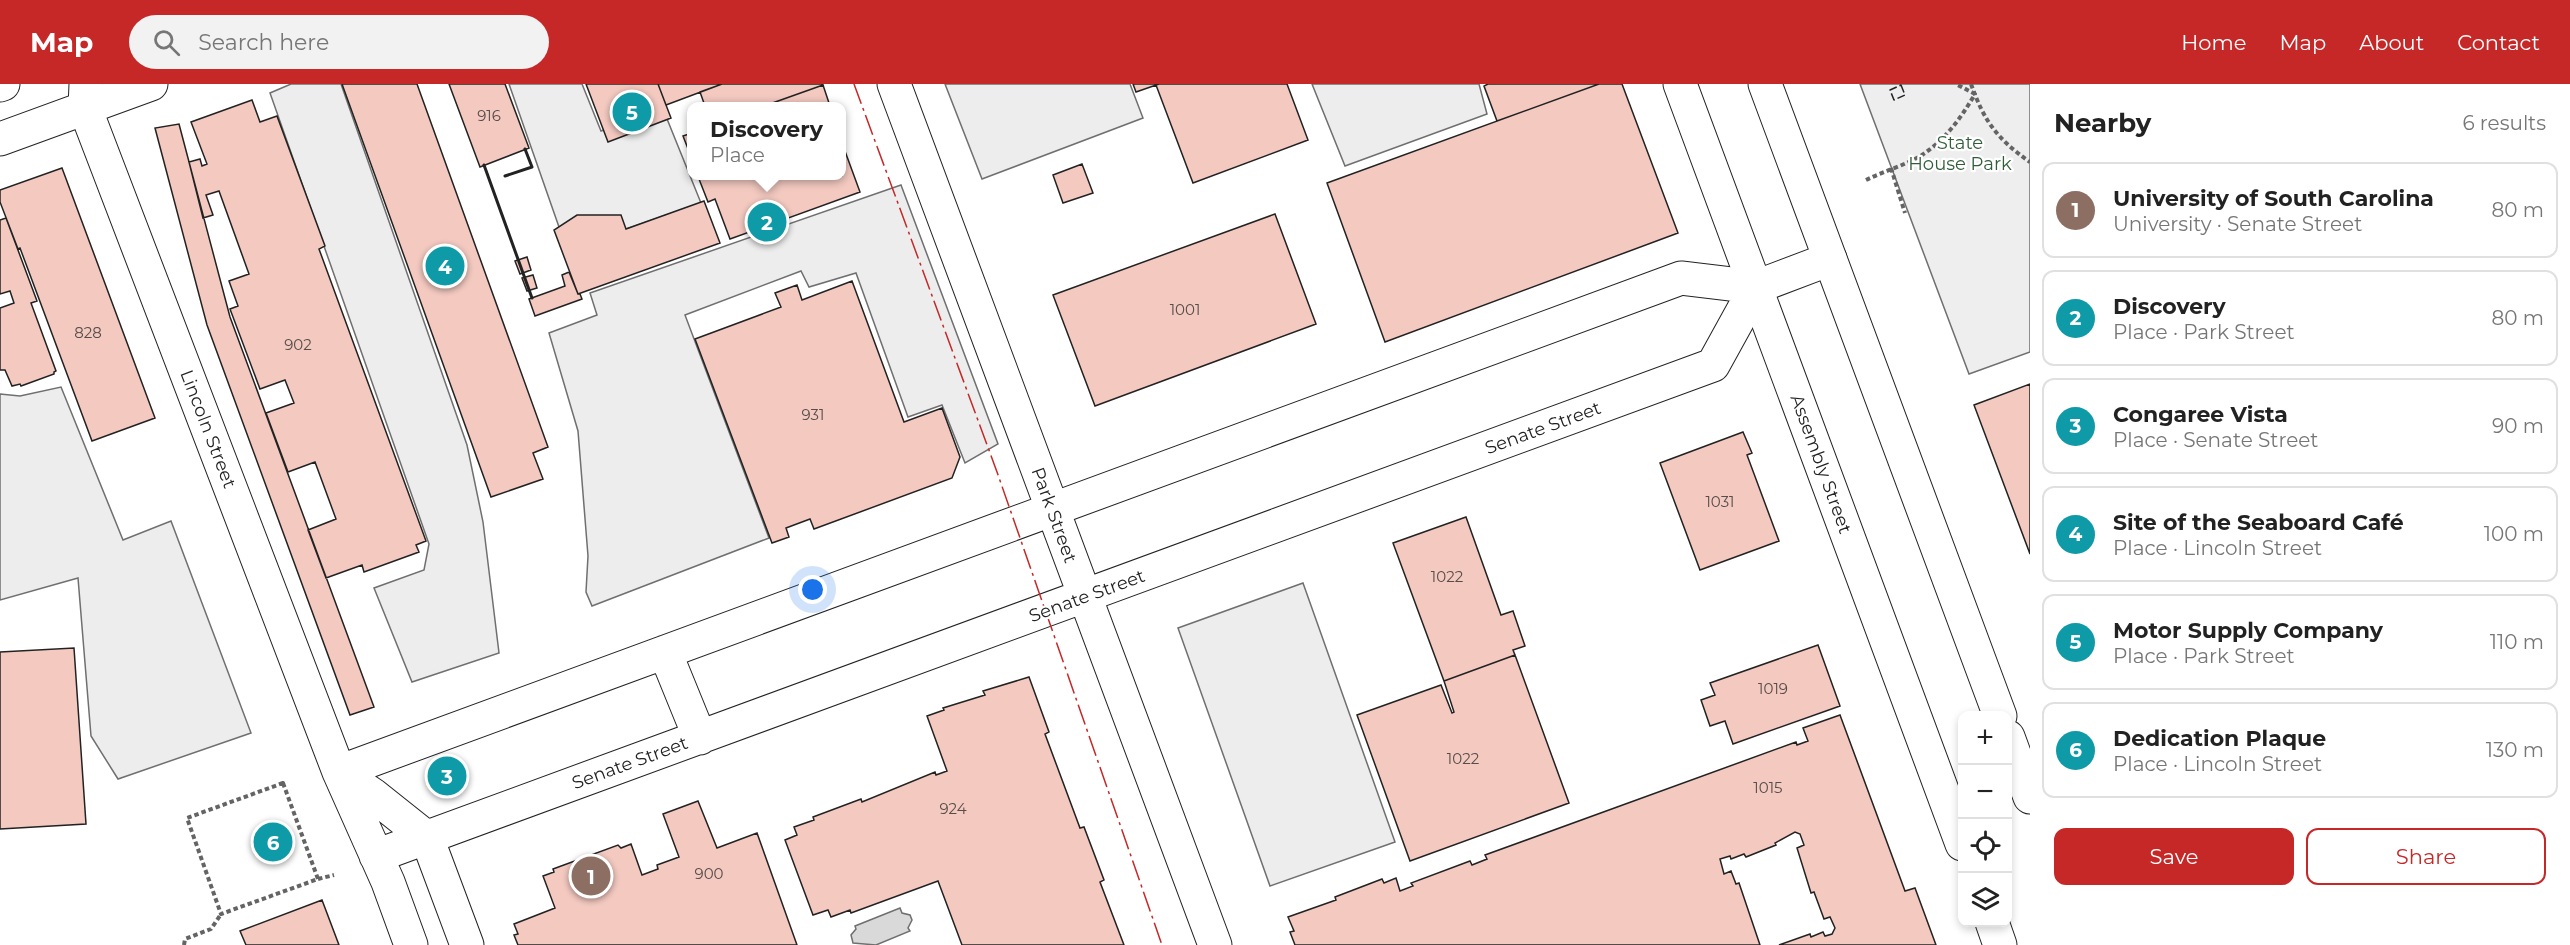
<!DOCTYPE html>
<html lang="en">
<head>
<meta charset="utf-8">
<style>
	:root { --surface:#fff; --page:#f2f2f2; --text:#222; --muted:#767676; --line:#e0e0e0; --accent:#c62828 }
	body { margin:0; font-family:Montserrat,sans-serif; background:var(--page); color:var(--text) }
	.controls { position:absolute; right:18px; bottom:18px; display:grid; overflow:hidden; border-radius:12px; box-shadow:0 3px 9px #0003 }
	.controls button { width:54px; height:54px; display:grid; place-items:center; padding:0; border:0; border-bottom:2px solid var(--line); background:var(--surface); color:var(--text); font:30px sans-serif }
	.you { position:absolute; left:813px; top:506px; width:21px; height:21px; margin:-15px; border:4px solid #fff; border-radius:50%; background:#1a73e8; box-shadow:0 0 0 9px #1a73e833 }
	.badge { display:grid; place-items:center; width:39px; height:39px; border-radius:50%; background:var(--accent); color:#fff; font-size:20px; font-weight:700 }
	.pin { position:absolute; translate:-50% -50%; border:3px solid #fff; box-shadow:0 2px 6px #0006 }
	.popup { position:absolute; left:687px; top:18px; width:159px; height:78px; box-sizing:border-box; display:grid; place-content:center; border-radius:12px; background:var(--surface); filter:drop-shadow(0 2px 4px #0005); font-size:20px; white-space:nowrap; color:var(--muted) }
	.popup b { font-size:22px; color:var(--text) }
	.popup::after { content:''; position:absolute; left:50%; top:100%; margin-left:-12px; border:12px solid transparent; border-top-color:var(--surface) }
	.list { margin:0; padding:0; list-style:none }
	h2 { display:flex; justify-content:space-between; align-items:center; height:78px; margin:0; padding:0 24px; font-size:26px }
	h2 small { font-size:20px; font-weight:400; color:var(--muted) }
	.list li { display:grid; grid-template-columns:39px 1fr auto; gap:18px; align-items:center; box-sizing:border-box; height:96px; margin:0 12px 12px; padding:0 12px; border:2px solid var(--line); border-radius:12px }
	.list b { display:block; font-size:22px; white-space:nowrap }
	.list p { margin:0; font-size:20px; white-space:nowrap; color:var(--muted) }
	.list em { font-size:20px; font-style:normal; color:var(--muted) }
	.actions { display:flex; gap:12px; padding:18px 24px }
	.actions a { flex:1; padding:14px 0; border:2px solid var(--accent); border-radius:12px; text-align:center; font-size:21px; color:var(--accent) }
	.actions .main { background:var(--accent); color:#fff }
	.icon { flex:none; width:33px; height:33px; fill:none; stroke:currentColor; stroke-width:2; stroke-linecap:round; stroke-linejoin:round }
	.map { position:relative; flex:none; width:2030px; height:861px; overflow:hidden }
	header { display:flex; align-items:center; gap:36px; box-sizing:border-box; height:84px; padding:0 30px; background:var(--accent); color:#fff }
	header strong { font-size:28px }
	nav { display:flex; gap:33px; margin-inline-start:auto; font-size:21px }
	.search { width:420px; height:54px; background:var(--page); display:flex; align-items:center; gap:15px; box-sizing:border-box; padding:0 21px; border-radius:33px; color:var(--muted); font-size:22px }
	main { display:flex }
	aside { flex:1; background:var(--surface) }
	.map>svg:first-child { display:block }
	.green { fill:#eee; stroke:#6f6f6f; stroke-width:1.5 }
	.parking { fill:#ededed; stroke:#6f6f6f; stroke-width:1.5 }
	.water { fill:#d9d9d9; stroke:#6f6f6f; stroke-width:1.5 }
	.building { fill:#f3c9c0; stroke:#222; stroke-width:1.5 }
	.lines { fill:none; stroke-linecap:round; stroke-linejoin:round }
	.minor-casing { stroke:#222; stroke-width:35 }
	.major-casing { stroke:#222; stroke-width:35 }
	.path { stroke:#646464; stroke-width:4; stroke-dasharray:4.5 3; stroke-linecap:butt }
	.minor { stroke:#fff; stroke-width:33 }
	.major { stroke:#fff; stroke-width:33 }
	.fence { stroke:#222; stroke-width:1.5; stroke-dasharray:8 3; stroke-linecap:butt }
	.wall { stroke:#222; stroke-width:3 }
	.power { stroke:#c62828; stroke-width:1.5; stroke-dasharray:21 4.5 3 4.5; stroke-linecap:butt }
	.labels { text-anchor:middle; stroke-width:4.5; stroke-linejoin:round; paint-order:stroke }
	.number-label { font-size:15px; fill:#564c4a }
	.park-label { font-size:18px; fill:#2f5e38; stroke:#fff }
	.street-label { font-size:18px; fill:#222; stroke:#fff }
</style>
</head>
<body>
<header>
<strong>Map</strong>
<div class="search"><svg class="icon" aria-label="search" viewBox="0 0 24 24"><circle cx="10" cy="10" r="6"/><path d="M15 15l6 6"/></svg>Search here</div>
<nav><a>Home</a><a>Map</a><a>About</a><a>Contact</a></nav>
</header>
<main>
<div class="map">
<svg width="2030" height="861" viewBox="0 0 2030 861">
	<rect width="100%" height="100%" fill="#fff"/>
	<!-- green -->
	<path class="green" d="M1860,0H2030V268L1969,290Z"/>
	<!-- parking -->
	<path class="parking" d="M291,0H341L467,361L483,438L499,569L412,598L374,504L424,486L429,460L270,9Z
		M509,0H582L601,47L663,25L701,119L626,145L559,143Z
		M945,0H1130L1143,34L982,95Z
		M1312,0H1479L1487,30L1345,82Z
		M901,101L998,360L965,379L942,321L908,333L856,189L809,203L801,187L685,231L769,454L592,522L586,508L588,472L578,347L549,249L597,231L590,209Z
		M61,303L123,456L171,437L251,649L118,695L91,652L78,494L0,516V310L20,312Z
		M1303,499L1395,758L1270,802L1178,544Z"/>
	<!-- water -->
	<path class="water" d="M900,824L902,829L910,831L912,836L908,844L910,847L876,861L853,859L851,851L856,845L855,842Z"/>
	<!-- building -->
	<path class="building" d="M342,0H417L548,363L533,369L543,395L491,413Z
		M449,0H505L529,64L480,83Z
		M586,0H658L671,34L608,58Z
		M658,0H722L666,21Z
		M722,0H822L823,1L764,22H705L700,8Z
		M1133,0H1159L1136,8Z
		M1159,0H1287L1308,56L1193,99L1156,1Z
		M1488,0H1599L1497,37L1484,2Z
		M1599,0H1622L1678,149L1385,258L1327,99Z
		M823,1L830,22H764Z
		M252,16L260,38L277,32L325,162L319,165L426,457L416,461L419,468L364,488L362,481L326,494L308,446L336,435L315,378L288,388L266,329L294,319L285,296L260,305L230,225L238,222L229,197L249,190L219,107L206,111L213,131L203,134L189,78L200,75L202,82L207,80L191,38Z
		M179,40L230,233L374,623L350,631L207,241L155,44Z
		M692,49V75L683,52Z
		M842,59L860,108L730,155L715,115L708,118L699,95L708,92H842Z
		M1082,80L1093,109L1063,119L1053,91Z
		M62,84L155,334L92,357L20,164L18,165L0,118V106Z
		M704,117L720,159L578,210L554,146L577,131H621L626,145Z
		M1275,130L1316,240L1095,322L1053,211Z
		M6,134L37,217L31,219L56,287L54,288V290L21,302L20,300L12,302L5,286H0V224L14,219L10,207L0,210V136Z
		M527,173L531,186L520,190L515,177Z
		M569,188L578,210H580L582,215L535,232L529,215L565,202L562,191Z
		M533,191L537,204L527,207L522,194Z
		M852,197L904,338L942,324L960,373L952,394L814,445L810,435L786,444L789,453L772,459L695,255L781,223L775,209L797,201L802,216Z
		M2030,300V470L1974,321Z
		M1743,348L1752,369L1747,371L1779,457L1700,486L1660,379Z
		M1466,433L1501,531L1513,527L1525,562L1513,566L1515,571L1444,597L1393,459Z
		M1818,561L1840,622L1733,660L1725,637L1710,642L1701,616L1715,611L1710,599Z
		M74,564L86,740L0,745V568Z
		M1515,571L1569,719L1410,777L1357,631L1441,601L1452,629L1454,628L1444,597Z
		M1029,593L1049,648L1045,650L1080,744L1084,743L1104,796L1100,798L1124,861H962L938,797L851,829L850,826L831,833L828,826L813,831L785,756L797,751L794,743L814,736L813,733L861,715L862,718L935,688L936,691L947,687L927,632L944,626L943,624L985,611L983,607Z
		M1840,631L1905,807L1915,804L1936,861H1779L1810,850L1811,853L1823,848L1825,852L1832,850L1835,844L1830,833L1824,835L1814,808L1811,809L1797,764L1804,761L1800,750L1795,748L1775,759L1776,761L1746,773L1744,770L1731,775L1730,772L1720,775L1724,790L1731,787L1736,800L1739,799L1760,861H1295L1290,848L1294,847L1288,833L1336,816L1335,813L1382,795L1384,799L1396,794L1400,807L1413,802L1411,799L1470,777L1472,781L1487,775L1485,771L1796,658L1797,661L1808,657L1803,644Z
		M698,717L717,764L757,749L797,861H518L514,851L518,850L514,840L555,824L543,792L554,788L553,785L618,761L621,764L631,760L642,791L658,785L657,781L679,773L663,730Z
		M322,816L339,861H246L240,847Z"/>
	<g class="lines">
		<!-- minor casing -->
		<g class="minor-casing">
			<path id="minor" d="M86,0L85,24L339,688L388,798L411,861
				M894,0L1215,861
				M665,568L700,654
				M339,688L1681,194L1756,203L1830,175
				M339,688L373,711L427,754L467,861
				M376,772L1713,281L1756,203"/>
		</g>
		<!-- major casing -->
		<g class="major-casing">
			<path id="major" d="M1680,0L1962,760
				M1765,0L2000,632
				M0,1L3,0
				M0,55L151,0
				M2008,653L2030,713
				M1992,838L2000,861"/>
		</g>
		<!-- path -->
		<path class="path" d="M1971,0C1984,37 1997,55 2030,78
			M1891,84L1905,129
			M1866,96C1884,87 1906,81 1922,71C1946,55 1961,34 1975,10L1956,0
			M283,699L318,795L221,830L187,734Z
			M318,795L334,791
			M184,861L185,855L211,845L221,830"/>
		<!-- minor -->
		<use href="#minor" class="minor"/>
		<!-- major -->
		<use href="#major" class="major"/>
		<!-- fence -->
		<path class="fence" d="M1901,1L1905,11L1894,16L1890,6Z"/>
		<!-- wall -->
		<path class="wall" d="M484,81L532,214
			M505,92L532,83L525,65"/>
		<!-- power -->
		<path class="power" d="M854,0L997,388L1162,861"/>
	</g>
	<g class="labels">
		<!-- number labels -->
		<g class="number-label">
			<text x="489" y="37">916</text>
			<text x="1185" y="231">1001</text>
			<text x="88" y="254">828</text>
			<text x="298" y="266">902</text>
			<text x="813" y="336">931</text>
			<text x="1720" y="423">1031</text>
			<text x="1447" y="498">1022</text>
			<text x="1773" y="610">1019</text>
			<text x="1463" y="680">1022</text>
			<text x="1768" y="709">1015</text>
			<text x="953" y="730">924</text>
			<text x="709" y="795">900</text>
		</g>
		<!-- park labels -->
		<g class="park-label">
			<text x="1960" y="65">State<tspan x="1960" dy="21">House Park</tspan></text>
		</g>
		<!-- street labels -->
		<g class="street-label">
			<text transform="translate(1543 344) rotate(-20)" y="6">Senate Street</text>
			<text transform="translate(208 345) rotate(69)" y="6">Lincoln Street</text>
			<text transform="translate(1821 380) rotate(70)" y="6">Assembly Street</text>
			<text transform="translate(1054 431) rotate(70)" y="6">Park Street</text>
			<text transform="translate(1087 512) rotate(-20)" y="6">Senate Street</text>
			<text transform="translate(630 679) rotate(-20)" y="6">Senate Street</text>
		</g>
	</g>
</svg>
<div class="controls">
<button>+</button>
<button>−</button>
<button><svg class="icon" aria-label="locate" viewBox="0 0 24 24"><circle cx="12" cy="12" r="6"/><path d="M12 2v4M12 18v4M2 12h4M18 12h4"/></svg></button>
<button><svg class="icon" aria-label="layers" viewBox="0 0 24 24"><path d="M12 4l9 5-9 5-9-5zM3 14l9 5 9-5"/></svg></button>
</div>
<div class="you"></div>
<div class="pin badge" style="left:591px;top:792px;background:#8d6e63">1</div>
<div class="pin badge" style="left:767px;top:138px;background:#0f9aa8">2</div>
<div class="popup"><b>Discovery</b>Place</div>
<div class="pin badge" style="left:447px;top:692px;background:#0f9aa8">3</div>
<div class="pin badge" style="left:445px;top:182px;background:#0f9aa8">4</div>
<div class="pin badge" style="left:632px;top:28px;background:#0f9aa8">5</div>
<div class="pin badge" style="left:273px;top:758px;background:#0f9aa8">6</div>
</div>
<aside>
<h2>Nearby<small>6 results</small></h2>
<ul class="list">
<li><span class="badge" style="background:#8d6e63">1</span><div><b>University of South Carolina</b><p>University · Senate Street</p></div><em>80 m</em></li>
<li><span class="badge" style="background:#0f9aa8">2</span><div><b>Discovery</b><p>Place · Park Street</p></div><em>80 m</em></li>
<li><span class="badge" style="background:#0f9aa8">3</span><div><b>Congaree Vista</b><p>Place · Senate Street</p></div><em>90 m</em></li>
<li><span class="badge" style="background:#0f9aa8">4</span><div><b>Site of the Seaboard Café</b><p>Place · Lincoln Street</p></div><em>100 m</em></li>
<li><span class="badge" style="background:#0f9aa8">5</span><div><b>Motor Supply Company</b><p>Place · Park Street</p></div><em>110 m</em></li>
<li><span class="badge" style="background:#0f9aa8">6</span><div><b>Dedication Plaque</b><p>Place · Lincoln Street</p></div><em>130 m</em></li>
</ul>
<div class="actions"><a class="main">Save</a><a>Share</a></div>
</aside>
</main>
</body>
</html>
